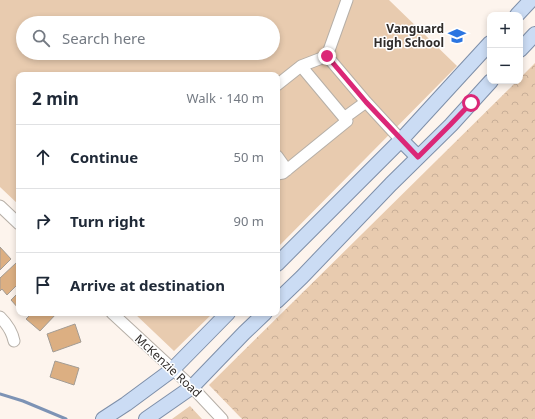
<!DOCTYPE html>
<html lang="en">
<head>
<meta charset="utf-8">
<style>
	:root { --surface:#fff; --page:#f2f2f3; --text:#1f2937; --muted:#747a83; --line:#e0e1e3 }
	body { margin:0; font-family:"Noto Sans",sans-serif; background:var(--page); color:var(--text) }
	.controls { position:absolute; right:12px; top:12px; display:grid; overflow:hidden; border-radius:8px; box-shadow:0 2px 6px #0003 }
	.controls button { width:36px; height:36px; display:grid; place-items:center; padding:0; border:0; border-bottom:1px solid var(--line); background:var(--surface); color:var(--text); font:20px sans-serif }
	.stop { position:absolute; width:12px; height:12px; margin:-9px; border:3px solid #db2777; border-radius:50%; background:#fff }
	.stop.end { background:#db2777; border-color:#fff; box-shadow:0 1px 4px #0008 }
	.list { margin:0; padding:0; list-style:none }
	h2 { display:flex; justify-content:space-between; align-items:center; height:52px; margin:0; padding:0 16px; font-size:17px }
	h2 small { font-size:13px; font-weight:400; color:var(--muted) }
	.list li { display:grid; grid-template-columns:26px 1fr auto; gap:12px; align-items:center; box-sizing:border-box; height:64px; padding:0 16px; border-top:1px solid var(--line) }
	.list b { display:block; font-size:15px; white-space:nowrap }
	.list em { font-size:13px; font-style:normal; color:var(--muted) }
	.icon { flex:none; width:22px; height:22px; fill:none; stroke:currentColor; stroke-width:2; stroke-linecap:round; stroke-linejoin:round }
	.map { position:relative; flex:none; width:535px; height:419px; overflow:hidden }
	.search { position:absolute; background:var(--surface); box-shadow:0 2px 6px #0003; left:16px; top:16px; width:264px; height:44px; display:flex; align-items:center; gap:10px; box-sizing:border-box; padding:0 14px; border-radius:22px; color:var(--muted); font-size:15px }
	.panel { position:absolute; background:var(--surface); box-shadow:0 2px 6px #0003; left:16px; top:72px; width:264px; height:244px; border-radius:8px }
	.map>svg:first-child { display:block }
	.forest { fill:url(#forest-crowns) }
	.park { fill:#e8cbaf; fill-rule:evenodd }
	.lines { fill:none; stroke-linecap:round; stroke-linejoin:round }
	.stream { stroke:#7d93b5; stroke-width:3 }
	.building { fill:#dcaf82; stroke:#a39c94 }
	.minor-casing { stroke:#b6afa7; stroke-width:13 }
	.major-casing { stroke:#7e8fa9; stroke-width:16 }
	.minor { stroke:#fff; stroke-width:11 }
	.major { stroke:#cbdcf4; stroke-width:14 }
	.route { stroke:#db2777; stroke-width:5 }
	.labels { text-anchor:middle; stroke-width:3; stroke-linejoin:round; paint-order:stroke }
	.poi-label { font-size:12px; font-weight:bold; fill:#302c2a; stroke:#fff; text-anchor:end }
	.street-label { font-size:12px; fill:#302c2a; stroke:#fff }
</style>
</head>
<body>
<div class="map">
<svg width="535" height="419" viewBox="0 0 535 419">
	<defs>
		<pattern id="forest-crowns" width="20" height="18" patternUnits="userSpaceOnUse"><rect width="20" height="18" fill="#e8cbaf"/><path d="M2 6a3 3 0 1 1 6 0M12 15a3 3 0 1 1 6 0" fill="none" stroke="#c7ae97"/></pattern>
	</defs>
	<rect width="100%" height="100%" fill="#fdf4ed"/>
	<!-- forest -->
	<path class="forest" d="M535,63V419H242L209,385L517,81H520V78Z
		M190,406L202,419H172Z"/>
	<!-- park -->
	<path class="park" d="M0,0H389L457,66L277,248V75H19V205L0,187ZM23,23H273V53H23Z
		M134,313H213L174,351Z"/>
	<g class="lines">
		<!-- stream -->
		<path class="stream" d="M0,394L23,401L66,419"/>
	</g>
	<!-- building -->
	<path class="building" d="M0,247L11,259L0,270Z
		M16,263L19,266V283L7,295L2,289L0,291V278Z
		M19,292V309L11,300Z
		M32,313H57L40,331L26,319Z
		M75,324L81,342L53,352L47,334Z
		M55,361L79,368L74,385L50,377Z"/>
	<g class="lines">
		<!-- minor casing -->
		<g class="minor-casing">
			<path id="minor" d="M347,0L327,56L366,102L401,140
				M301,66L327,56
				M277,85L301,66L347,121L283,173L277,174
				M344,118L366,102
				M277,156L287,170
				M0,206L19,224
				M112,313L192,387L222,419
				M0,317C7,324 12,331 14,341"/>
		</g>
		<!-- major casing -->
		<g class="major-casing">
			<path id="major" d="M517,15L531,0
				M520,50L535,34
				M401,140L418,157
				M277,264L401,140L490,43
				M277,301L302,277L391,184L451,125L491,81
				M103,419L126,404L172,370L228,313
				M146,419L192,387L244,333L265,313"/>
		</g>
		<!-- minor -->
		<use href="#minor" class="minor"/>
		<!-- major -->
		<use href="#major" class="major"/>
	</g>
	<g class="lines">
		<!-- route -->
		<path class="route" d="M327,56L366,102L418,157L450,125L471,103"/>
	</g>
	<!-- icons -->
	<defs>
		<g id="school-bare" transform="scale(1.38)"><path d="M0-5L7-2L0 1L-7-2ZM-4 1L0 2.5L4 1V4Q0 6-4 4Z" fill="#2b75e1" stroke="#fff" stroke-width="2.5" paint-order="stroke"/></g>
	</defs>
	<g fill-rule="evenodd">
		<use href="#school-bare" x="457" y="36"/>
	</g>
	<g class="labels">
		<!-- poi labels -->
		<g class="poi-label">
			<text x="444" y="33">Vanguard<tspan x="444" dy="14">High School</tspan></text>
		</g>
		<!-- street labels -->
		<g class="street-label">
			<text transform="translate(168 366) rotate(43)" y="4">McKenzie Road</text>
		</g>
	</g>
</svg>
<div class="controls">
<button>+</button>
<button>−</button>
</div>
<div class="stop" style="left:471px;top:103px"></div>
<div class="stop end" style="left:327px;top:56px"></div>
<div class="search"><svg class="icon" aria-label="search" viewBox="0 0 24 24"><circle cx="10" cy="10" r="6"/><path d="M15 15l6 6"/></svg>Search here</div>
<section class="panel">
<h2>2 min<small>Walk · 140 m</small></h2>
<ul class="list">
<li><svg class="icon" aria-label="ahead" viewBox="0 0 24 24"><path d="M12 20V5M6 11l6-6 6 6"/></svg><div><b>Continue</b></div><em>50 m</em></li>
<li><svg class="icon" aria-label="right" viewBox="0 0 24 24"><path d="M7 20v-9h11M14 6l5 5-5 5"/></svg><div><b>Turn right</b></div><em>90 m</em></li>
<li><svg class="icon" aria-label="arrive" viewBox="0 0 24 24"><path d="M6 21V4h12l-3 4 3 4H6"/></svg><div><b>Arrive at destination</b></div></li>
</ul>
</section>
</div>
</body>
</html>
